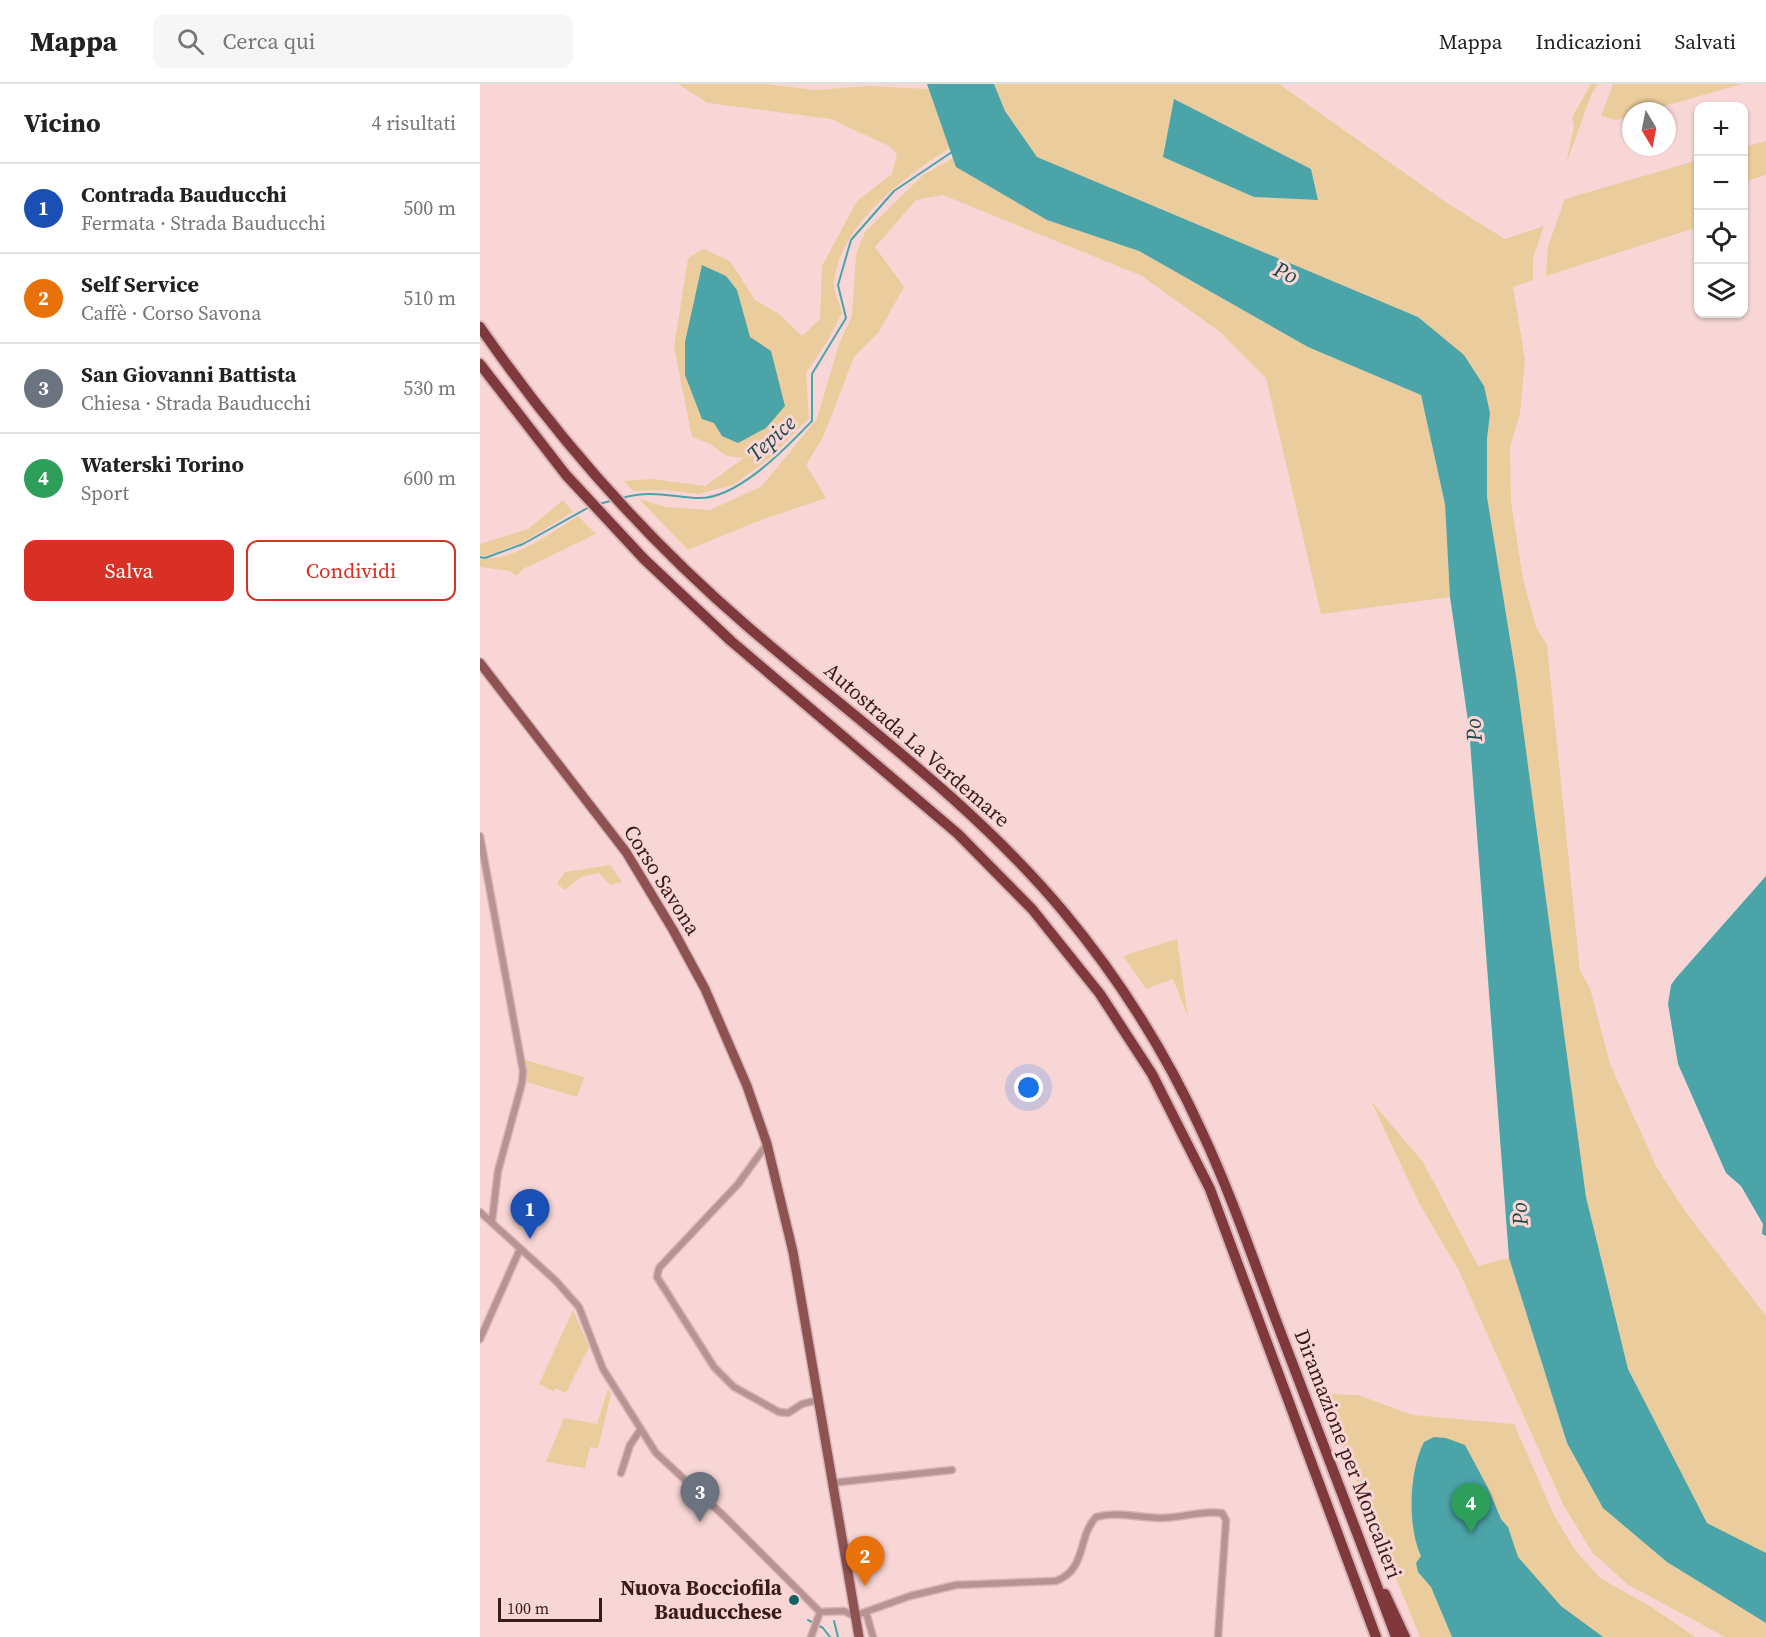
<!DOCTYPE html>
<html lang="it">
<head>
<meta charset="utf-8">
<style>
	:root { --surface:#fff; --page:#f6f6f6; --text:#222; --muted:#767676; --line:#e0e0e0; --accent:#d93025 }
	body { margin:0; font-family:"Source Serif 4",serif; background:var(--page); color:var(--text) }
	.controls { position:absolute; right:18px; top:18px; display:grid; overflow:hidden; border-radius:12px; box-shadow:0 2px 4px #0004 }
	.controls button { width:54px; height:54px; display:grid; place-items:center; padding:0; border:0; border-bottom:2px solid var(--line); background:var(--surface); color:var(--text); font:30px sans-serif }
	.compass { position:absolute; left:1142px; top:18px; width:54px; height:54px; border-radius:50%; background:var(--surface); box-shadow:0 2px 4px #0004; rotate:170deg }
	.scale { position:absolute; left:18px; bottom:15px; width:104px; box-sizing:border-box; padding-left:6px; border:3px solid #3a1b1c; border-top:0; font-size:16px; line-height:21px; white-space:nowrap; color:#3a1b1c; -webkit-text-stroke:4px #f9d6d6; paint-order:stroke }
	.you { position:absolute; left:549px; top:1004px; width:21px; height:21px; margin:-15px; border:4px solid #fff; border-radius:50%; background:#1a73e8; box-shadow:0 0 0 9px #1a73e833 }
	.badge { display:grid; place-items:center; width:39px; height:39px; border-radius:50%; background:var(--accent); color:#fff; font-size:20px; font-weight:700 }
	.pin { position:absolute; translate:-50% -50px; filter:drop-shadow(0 2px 3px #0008) }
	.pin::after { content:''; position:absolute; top:32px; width:21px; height:18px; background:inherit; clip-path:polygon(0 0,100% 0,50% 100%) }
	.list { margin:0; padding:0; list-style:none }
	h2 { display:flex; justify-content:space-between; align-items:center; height:78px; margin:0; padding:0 24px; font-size:26px }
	h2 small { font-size:20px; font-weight:400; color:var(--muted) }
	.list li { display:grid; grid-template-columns:39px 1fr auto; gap:18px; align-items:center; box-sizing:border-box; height:90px; padding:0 24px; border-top:2px solid var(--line) }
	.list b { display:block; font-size:22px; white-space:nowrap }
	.list p { margin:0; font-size:20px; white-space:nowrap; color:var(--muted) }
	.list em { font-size:20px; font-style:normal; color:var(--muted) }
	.actions { display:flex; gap:12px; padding:18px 24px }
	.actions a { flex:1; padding:14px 0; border:2px solid var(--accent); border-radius:12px; text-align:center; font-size:21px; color:var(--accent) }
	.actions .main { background:var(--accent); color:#fff }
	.icon { flex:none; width:33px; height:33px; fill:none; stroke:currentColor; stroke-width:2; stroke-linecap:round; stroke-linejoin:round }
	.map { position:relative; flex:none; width:1286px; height:1553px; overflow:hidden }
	header { display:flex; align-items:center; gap:36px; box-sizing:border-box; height:84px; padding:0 30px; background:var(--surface); border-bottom:2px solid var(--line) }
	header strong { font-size:28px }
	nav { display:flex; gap:33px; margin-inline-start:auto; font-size:21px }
	.search { width:420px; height:54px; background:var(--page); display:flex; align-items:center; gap:15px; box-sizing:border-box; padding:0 21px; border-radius:12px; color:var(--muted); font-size:22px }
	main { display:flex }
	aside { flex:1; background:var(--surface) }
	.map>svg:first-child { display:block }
	.green { fill:#ebcc9c; fill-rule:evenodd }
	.water { fill:#4ba4a8 }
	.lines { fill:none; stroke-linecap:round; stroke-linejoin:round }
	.stream { stroke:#4ba4a8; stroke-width:2 }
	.minor-casing { stroke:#d7b4b5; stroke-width:9 }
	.primary-casing { stroke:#d7b4b5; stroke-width:12 }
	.motorway-casing { stroke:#d7b4b5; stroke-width:14 }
	.minor { stroke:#b79393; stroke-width:6 }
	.primary { stroke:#8f5253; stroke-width:9 }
	.motorway { stroke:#7f393d; stroke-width:10 }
	.poi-dot { fill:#136366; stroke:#f9d6d6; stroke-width:2 }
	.labels { text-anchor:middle; stroke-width:6; stroke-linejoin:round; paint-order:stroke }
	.street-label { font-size:21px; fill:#3a1b1c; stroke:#f9d6d6 }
	.poi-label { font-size:21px; font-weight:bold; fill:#3a1b1c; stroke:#f9d6d6; text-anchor:end }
	.water-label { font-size:22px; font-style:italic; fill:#1e4849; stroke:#f9d6d6 }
</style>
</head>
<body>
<header>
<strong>Mappa</strong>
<div class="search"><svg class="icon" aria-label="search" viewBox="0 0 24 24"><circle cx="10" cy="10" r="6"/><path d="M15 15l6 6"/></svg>Cerca qui</div>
<nav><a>Mappa</a><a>Indicazioni</a><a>Salvati</a></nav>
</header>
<main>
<aside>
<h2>Vicino<small>4 risultati</small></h2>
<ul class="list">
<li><span class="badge" style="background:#1a4fb4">1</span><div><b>Contrada Bauducchi</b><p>Fermata · Strada Bauducchi</p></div><em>500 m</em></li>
<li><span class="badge" style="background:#e8710a">2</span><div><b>Self Service</b><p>Caffè · Corso Savona</p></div><em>510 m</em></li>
<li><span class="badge" style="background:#6b7280">3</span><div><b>San Giovanni Battista</b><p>Chiesa · Strada Bauducchi</p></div><em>530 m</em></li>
<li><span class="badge" style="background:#2e9e5b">4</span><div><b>Waterski Torino</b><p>Sport</p></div><em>600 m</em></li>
</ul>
<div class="actions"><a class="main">Salva</a><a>Condividi</a></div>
</aside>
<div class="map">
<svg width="1286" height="1553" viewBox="0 0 1286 1553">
	<rect width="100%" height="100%" fill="#f9d6d6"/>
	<!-- green -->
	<path class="green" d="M198,0H287L334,6L390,2L449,5L470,64C424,93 361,139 354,198C353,207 360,220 362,229L348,256L326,289L329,334L290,374L253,401L218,410L185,406L153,407L144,397L171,395L225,402L264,374L247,372L230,360L212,353L194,263L208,174L224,165L250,177L275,216L299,230L322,252L340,235L342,182L377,117L412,90L417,70L409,62L351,35L228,19Z
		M514,0H799L967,119L1025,155L1064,142L1053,174V196L1033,203L1045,276L1040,330L1030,363L1031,418L1043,495L1056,543L1067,561L1100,887L1110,904L1130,980L1177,1084L1205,1127L1286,1232V1469L1227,1439L1148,1285L1106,1113L1036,592L1007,413V355L1010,329L938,233L557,73L525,27ZM694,15L831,85L838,116L774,113Z
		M1111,0H1118L1112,9L1086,80L1094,42L1092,33Z
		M1133,0H1262L1167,27H1151V32L1136,36L1121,32Z
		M1286,57V91L1264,98V63Z
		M473,74L477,83L567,136L659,167L828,263L941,311L965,420L970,513L841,530L786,294L739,247L662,192L463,111L436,116L395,163L424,203L399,248L374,273L343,353L326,381L346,414L278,437L208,466L159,415L186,423L230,426L282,402L337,335L359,260L372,232L376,170L385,148L443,91Z
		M1218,76V143L1066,192L1068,162L1085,115Z
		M83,416L93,428L43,458L5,472L0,471V460L48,445Z
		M98,432L116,450L43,485L37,492L30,487L0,483V474C34,478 70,449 98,432Z
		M130,781L142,798L130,801L119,789L101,793L85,806L77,800L85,788Z
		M697,855L708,933L693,895L666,905L643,872Z
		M45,976L104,993L97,1013L47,998Z
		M891,1017L943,1078L998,1182L1029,1174L1087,1359L1187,1478L1286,1539V1553H1245L1147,1500L1112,1468L1083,1420L979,1187L939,1119Z
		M93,1226L109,1263L86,1309L76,1304L73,1307L59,1300Z
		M128,1305L131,1310L118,1364L110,1363L105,1384L66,1378L84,1334L117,1340Z
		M849,1310L878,1311L933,1331L1034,1340L1074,1431L1095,1466L1120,1494L1173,1524L1215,1553H940L847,1325Z"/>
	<!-- water -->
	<path class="water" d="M447,0H514L525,27L557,73L938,233L984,271L1004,302L1010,329L1007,355V413L1036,592L1106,1113L1148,1285L1227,1439L1286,1469V1539L1187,1478L1123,1424L1087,1359L1029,1174L989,644L970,513L965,420L941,311L828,263L659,167L567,136L476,83Z
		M694,15L831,85L838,116L774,113L683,73Z
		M222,181L246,192L257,206L270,253L291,267L305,322L286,344L258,359L242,352L234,339L222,335L205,291V258Z
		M1286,792V1152L1282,1150L1283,1140L1261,1102L1246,1089L1198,980L1188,920L1191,901L1196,894Z
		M954,1353L966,1354L985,1361L1008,1404L1021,1435L1028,1443L1038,1473L1081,1522L1123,1553H972L951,1503L938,1488L936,1479L941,1472C927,1442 929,1387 944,1358Z"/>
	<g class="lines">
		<!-- stream -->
		<path class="stream" d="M142,414C170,406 188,412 216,414C256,417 306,364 332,337V290L366,234L358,201L371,156L414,107L472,68
			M119,420L134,416
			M0,473L5,474L43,460L111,422
			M328,1536L343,1544L350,1553
			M354,1537L358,1553"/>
		<!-- minor casing -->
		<g class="minor-casing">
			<path id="minor" d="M0,752L43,987L42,999L18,1087L12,1137
				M287,1060L258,1100L179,1184L177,1193L234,1283L254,1303L299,1328L308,1329L322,1320L338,1316
				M0,1128L76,1197L99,1223L123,1285L176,1369L245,1433L340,1528L364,1527L374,1532L430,1512L476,1501L576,1497C607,1485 597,1454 616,1433C638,1427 659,1434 682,1434C702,1434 722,1426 742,1429L746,1436L738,1553
				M0,1255L40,1165
				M141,1389L150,1361L161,1345
				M351,1399L472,1386
				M386,1528L393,1553
				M331,1553L340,1528"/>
		</g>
		<!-- primary casing -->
		<g class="primary-casing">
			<path id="primary" d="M0,579L146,768L193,846L225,905L267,1002L287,1060L313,1168L379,1553"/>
		</g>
		<!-- motorway casing -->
		<g class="motorway-casing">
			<path id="motorway" d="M0,243C76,353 165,454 267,542C375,635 491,717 583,827C638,893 686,969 722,1048C751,1110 773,1175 797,1239C837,1343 877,1448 916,1553
				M0,280L86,391L164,475L251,557L478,750L552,825L620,910L672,990L730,1105L896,1553
				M905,1510L925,1553"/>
		</g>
		<!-- minor -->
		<use href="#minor" class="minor"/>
		<!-- primary -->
		<use href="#primary" class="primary"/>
		<!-- motorway -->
		<use href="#motorway" class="motorway"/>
	</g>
	<!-- markers -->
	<circle class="poi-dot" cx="314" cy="1516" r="6"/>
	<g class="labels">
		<!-- street labels -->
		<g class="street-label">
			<text transform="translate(437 661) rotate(41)" y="7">Autostrada La Verdemare</text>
			<text transform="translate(182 796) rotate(58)" y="7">Corso Savona</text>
			<text transform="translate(868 1370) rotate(69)" y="7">Diramazione per Moncalieri</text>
		</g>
		<!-- poi labels -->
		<g class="poi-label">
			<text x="302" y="1511">Nuova Bocciofila<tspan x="302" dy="24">Bauducchese</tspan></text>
		</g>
		<!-- water labels -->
		<g class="water-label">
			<text transform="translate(806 188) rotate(24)" y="8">Po</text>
			<text transform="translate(291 354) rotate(-42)" y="8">Tepice</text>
			<text transform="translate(993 646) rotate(-95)" y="8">Po</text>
			<text transform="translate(1039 1130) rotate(-95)" y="8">Po</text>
		</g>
	</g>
</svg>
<div class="controls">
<button>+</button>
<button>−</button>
<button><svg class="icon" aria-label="locate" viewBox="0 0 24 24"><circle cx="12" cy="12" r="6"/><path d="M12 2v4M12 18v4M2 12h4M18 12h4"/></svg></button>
<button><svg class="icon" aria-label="layers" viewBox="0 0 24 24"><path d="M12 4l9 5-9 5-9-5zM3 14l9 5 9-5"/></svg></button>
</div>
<svg class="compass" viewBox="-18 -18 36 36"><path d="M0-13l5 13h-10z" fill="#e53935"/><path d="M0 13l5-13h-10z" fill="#767676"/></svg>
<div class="scale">100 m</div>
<div class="you"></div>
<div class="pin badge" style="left:50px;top:1155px;background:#1a4fb4">1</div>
<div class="pin badge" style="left:385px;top:1502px;background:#e8710a">2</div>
<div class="pin badge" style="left:220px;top:1438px;background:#6b7280">3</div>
<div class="pin badge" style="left:991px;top:1449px;background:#2e9e5b">4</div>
</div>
</main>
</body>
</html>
